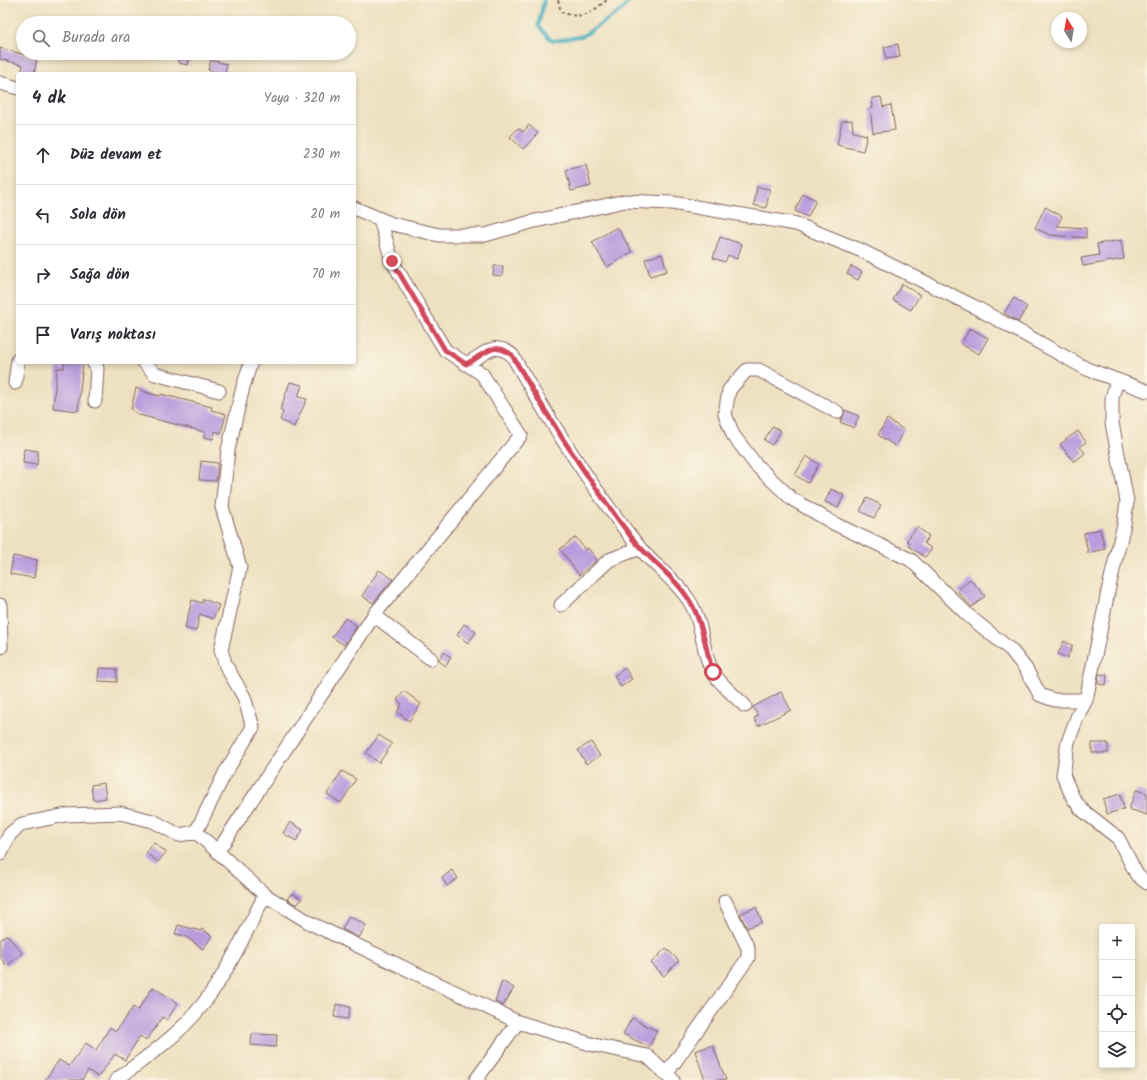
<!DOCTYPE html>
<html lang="tr">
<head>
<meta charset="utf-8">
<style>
	:root { --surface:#fff; --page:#f2f2f3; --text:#2b2b33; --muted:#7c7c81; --line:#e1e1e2 }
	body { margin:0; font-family:Kalam,sans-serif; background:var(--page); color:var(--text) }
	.controls { position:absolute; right:12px; bottom:12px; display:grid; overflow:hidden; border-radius:4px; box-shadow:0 2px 6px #0003 }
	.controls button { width:36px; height:36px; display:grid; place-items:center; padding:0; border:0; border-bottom:1px solid var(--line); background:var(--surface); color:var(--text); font:20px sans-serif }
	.compass { position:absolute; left:1051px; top:12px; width:36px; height:36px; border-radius:50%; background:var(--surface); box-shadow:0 2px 6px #0003; rotate:349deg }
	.stop { position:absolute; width:12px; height:12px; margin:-9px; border:3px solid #d1495b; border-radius:50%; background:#fff }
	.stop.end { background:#d1495b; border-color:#fff; box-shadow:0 1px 4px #0008 }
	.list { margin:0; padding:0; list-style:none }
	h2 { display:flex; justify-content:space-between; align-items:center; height:52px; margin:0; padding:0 16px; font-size:17px }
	h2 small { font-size:13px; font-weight:400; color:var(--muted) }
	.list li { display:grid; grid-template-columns:26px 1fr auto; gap:12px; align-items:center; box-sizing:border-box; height:60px; padding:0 16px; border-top:1px solid var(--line) }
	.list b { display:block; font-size:15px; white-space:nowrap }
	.list em { font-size:13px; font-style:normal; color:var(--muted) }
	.icon { flex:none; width:22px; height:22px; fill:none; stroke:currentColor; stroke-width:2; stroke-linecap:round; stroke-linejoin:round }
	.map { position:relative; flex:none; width:1147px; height:1080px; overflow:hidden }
	.search { position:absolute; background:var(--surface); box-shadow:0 2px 6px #0003; left:16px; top:16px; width:340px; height:44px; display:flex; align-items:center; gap:10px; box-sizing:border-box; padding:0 14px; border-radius:22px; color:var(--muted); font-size:15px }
	.panel { position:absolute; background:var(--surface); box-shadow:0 2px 6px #0003; left:16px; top:72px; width:340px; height:292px; border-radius:4px }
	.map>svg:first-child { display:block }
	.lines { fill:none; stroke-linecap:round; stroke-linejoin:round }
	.stream { stroke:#3facbd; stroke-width:3.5 }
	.building { fill:#b89cdd }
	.street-casing { stroke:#836360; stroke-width:15 }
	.path { stroke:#836360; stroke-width:2; stroke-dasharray:3 3; stroke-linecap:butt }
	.street { stroke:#fff; stroke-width:13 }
	.route { stroke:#d1495b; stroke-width:5 }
</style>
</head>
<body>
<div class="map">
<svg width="1147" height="1080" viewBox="0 0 1147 1080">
	<rect width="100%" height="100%" fill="#fcf5e5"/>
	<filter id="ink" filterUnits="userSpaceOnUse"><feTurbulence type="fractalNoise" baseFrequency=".025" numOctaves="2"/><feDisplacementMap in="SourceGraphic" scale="8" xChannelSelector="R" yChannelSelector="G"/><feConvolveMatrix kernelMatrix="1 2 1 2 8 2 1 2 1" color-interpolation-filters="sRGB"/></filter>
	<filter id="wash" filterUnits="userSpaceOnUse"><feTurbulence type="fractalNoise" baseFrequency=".012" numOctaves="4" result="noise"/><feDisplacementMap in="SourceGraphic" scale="16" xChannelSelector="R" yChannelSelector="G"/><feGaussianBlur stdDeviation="0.9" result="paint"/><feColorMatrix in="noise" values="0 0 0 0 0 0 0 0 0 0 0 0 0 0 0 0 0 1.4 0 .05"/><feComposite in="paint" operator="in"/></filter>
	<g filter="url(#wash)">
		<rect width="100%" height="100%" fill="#eee1c1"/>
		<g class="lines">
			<!-- stream -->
			<path class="stream" d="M544,0L538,26L552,41L583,36L622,10L630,0"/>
		</g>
		<g id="blocks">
			<!-- building -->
			<path class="building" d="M898,44L900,57L886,59L884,47Z
				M0,48L37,58L34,74H21L23,65L0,59Z
				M179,54L190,56L188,65L178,63Z
				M211,60L227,64L225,74L208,70Z
				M881,97L883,107L891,105L895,130L873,133L870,108H873L872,98Z
				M852,120L853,132L867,135L863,151L837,145L842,121Z
				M529,125L538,133L523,149L510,137L518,128L523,132Z
				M586,165L591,186L571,191L566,170Z
				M757,187L770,189L766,208L754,205Z
				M803,194L816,200L808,217L795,211Z
				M1045,207L1062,216L1057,226L1086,228V238L1050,235L1035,228Z
				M617,227L632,252L607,267L592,242Z
				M720,237L742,244L737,259L728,255L725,262L713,258Z
				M1121,240L1124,259L1083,266L1081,258L1099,255L1097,244Z
				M662,254L667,271L650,276L645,259Z
				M494,266H503L502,276L493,275Z
				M851,266L862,272L858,280L847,274Z
				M902,284L920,295L911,310L893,300Z
				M1014,298L1027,307L1018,322L1004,313Z
				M970,328L988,338L979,354L961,344Z
				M64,362H83L78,411L53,408L57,368H64Z
				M290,382L302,385L298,397L307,399L294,427L280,420L283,412L280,410Z
				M136,388L145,392L160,396L161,394L212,407L211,410L226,414L221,433L215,431L213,439L204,437L205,432L139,415L131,409Z
				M845,410L859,416L854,428L840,422L844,415Z
				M887,419L904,430L895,446L878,435Z
				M773,426L781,431L772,445L764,440Z
				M1078,431L1086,442L1080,447L1085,453L1074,462L1060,444Z
				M24,449L38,451L37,465L23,463Z
				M806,456L819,464L808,483L795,475Z
				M201,461L218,463L216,481L199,480Z
				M831,489L844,495L838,508L825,502Z
				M867,498L881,505L874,518L860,511Z
				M917,527L929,536L924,543L932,549L925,557L908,546L910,543L907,540Z
				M1100,529L1105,549L1088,553L1084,533Z
				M576,537L585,550L588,548L597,560L579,575L560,549Z
				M13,556L37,560L34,578L10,574Z
				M379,570L393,579L373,603L362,596Z
				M970,579L985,596L972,607L957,591Z
				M203,599L219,605L213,619L200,614L196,631L185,628L192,600L202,603Z
				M345,618L357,626L344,645L332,637Z
				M464,624L476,632L468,643L457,635Z
				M1064,641L1073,646L1067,658L1058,654Z
				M443,652L451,657L446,666L439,661Z
				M99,668L117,669V682L98,681Z
				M625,668L632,679L621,687L614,676Z
				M1099,674L1107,675L1106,685L1098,684Z
				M404,691L421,704L409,721L397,712L402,704L397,700Z
				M781,692L791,710L758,726L754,718L758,716L753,707Z
				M379,735L392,744L379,763L366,753Z
				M591,742L600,756L586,764L578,750Z
				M1092,743H1108V753H1092Z
				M342,771L356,779L341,803L327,794Z
				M104,783L106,798L93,800L91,785Z
				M1136,790L1147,793V815L1129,809Z
				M1120,794L1124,809L1107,814L1103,799Z
				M290,822L303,830L296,841L283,833Z
				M154,843L166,852L158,862L146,853Z
				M452,870L458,878L447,886L442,878Z
				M292,893L302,899L297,905L287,899Z
				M756,907L762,922L747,928L740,914Z
				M349,916L366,925L359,938L342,929Z
				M178,925L201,931L202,929L212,936L203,949L185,936L175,934Z
				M7,935L22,953L7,966L0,957V940Z
				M666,948L679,961L664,976L651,963Z
				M502,981L514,988L503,1006L495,1002Z
				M153,987L178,1003L167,1020L163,1017L146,1041L140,1036L125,1060L115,1054L98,1077L88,1070L82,1080H45L59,1060L69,1066L86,1043L96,1050L110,1027L116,1031L133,1007L138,1010Z
				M336,1004L350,1007L348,1019L334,1017Z
				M632,1018L657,1031L649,1047L623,1034Z
				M252,1034L277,1035L276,1047L251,1045Z
				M713,1045L716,1054L726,1080H705L695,1051Z"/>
		</g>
	</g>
	<g filter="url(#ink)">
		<use href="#blocks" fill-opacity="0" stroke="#836360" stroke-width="1"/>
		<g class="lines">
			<!-- street casing -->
			<g class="street-casing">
				<path id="street" d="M0,83L18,88
					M354,208L392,224L439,235H485L531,222L625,201L672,203L796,224L860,250L975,307L1087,369L1147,391
					M93,362L97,368L95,401
					M144,362L155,374L219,391
					M466,364C486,354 493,340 512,355C549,420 592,489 639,547C654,566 675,579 688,599C703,620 701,648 712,671C718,682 736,697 745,706
					M1117,380L1112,398V423L1127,501L1124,524L1109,587L1086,700L1078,715L1068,742L1063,775L1073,798L1081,809L1118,838L1137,875L1147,883
					M15,383L18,360
					M837,412L759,370H747L729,390L725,414L733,435L756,465L792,499L835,524L911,560L970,617L1011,650L1026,669L1040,695L1054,700H1086
					M0,605L1,647
					M561,605L609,560L640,548
					M374,615L431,659
					M196,832L225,773L253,727L244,697L226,666L221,650L240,567L222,507L228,450L243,387L251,362
					M218,851L374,615L521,435L482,374L445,350L392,261L380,219
					M0,854L10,834L22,824L66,815L120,813L153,821L179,835L196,832L265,895L312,924L518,1022L594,1045L647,1056L673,1080
					M667,1073L748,958V948L725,901
					M116,1080C146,1058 176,1037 199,1009C227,975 245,933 265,895
					M476,1080L518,1022"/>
			</g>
			<!-- path -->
			<path class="path" d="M558,0L561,12C583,20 589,14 607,0"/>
			<!-- street -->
			<use href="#street" class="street"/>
		</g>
	</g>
	<g class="lines" filter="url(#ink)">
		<!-- route -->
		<path class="route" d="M392,261L445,350L466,364C486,354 493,340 512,355C548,418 588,480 632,538C650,561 676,577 691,603C702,621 706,651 713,672"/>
	</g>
</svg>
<div class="controls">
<button>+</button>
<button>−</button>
<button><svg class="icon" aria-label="locate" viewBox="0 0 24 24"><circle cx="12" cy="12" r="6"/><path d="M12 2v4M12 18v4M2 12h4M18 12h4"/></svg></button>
<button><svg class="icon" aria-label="layers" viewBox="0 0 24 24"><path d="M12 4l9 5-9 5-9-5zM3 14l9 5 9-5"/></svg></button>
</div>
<svg class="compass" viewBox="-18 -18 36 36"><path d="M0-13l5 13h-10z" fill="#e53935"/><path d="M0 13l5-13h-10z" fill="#7c7c81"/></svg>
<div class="stop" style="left:713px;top:672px"></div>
<div class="stop end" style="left:392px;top:261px"></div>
<div class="search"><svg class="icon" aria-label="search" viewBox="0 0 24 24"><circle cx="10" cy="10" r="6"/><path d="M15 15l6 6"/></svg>Burada ara</div>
<section class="panel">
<h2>4 dk<small>Yaya · 320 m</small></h2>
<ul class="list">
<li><svg class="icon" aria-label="ahead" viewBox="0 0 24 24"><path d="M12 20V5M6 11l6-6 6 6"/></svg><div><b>Düz devam et</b></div><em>230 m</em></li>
<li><svg class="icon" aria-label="left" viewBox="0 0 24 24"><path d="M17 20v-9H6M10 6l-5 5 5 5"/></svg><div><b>Sola dön</b></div><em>20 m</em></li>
<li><svg class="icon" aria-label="right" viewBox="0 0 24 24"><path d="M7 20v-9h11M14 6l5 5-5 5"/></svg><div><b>Sağa dön</b></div><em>70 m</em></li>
<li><svg class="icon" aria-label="arrive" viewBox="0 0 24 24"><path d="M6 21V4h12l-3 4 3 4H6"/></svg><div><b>Varış noktası</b></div></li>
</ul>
</section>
</div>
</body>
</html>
